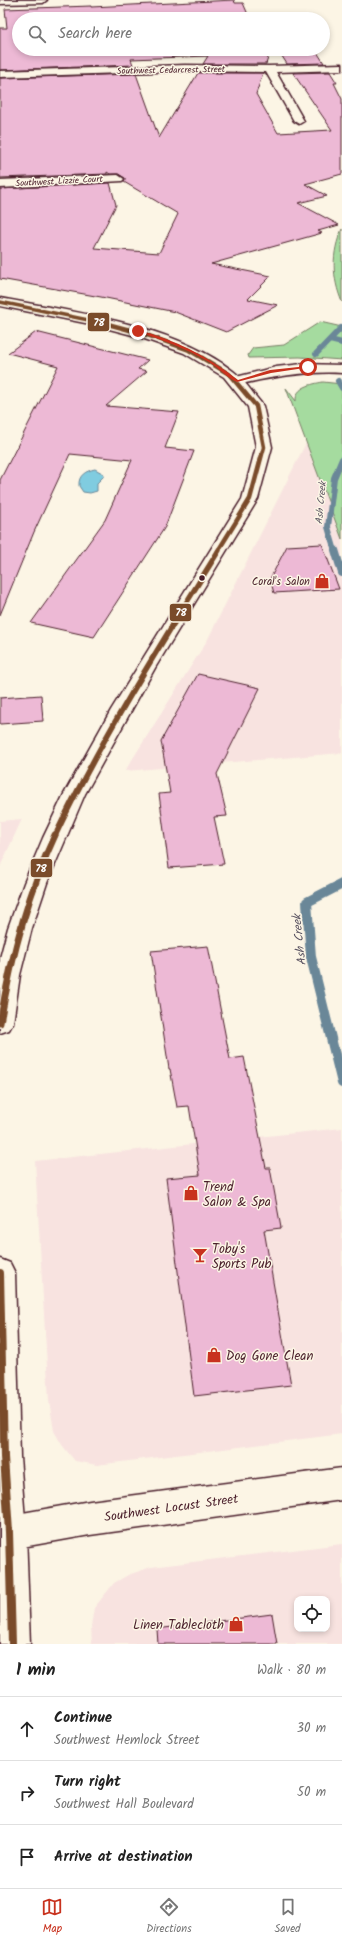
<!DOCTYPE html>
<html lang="en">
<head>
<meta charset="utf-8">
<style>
	:root { --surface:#fff; --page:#f2f2f2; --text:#222; --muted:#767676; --line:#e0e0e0; --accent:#c8321e }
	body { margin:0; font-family:Kalam,sans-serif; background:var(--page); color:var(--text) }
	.controls { position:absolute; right:12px; bottom:12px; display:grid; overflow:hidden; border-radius:8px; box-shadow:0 2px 6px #0003 }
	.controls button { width:36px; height:36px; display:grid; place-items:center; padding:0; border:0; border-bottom:1px solid var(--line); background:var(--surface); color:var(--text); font:20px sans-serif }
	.stop { position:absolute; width:12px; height:12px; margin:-9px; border:3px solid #c8321e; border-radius:50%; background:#fff }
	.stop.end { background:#c8321e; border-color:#fff; box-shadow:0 1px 4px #0008 }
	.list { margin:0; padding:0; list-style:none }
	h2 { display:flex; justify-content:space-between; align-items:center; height:52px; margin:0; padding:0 16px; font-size:17px }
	h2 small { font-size:13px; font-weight:400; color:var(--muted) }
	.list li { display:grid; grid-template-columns:26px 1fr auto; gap:12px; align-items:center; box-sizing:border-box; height:64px; padding:0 16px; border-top:1px solid var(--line) }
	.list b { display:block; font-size:15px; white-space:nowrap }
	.list p { margin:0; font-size:13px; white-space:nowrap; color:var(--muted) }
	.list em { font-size:13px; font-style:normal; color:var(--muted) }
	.icon { flex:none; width:22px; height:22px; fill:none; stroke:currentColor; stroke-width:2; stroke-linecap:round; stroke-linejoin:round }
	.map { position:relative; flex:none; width:342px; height:1644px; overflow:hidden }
	.search { position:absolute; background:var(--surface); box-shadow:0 2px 6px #0003; left:12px; right:12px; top:12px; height:44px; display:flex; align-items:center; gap:10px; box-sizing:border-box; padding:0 14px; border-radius:22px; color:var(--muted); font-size:15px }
	.sheet { height:244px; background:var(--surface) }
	nav { display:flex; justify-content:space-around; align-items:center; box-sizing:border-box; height:56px; border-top:1px solid var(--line); background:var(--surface); font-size:11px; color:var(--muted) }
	nav a { display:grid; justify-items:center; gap:2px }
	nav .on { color:var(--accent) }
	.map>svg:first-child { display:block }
	.built { fill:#f8e3e0; fill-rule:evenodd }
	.green { fill:#a5db9f; stroke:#787d65 }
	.water { fill:#80cce0; stroke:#6a8798 }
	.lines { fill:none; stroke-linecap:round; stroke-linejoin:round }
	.stream-far2 { stroke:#6a8798; stroke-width:6 }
	.stream-far1 { stroke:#6a8798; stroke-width:8 }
	.stream { stroke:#6a8798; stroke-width:10 }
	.building { fill:#edb9d5; stroke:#4a1f2b }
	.minor-casing { stroke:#4a1f2b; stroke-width:3 }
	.tertiary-casing { stroke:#4a1f2b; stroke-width:3 }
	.secondary-casing { stroke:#4a1f2b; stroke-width:3 }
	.minor { fill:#fcf5e5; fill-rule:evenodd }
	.tertiary { fill:#fcf5e5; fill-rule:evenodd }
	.secondary { fill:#fcf5e5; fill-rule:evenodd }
	.bus-1-far4-casing { stroke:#fcf5e5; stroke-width:5 }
	.bus-1-far3-casing { stroke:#fcf5e5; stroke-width:6 }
	.bus-1-far2-casing { stroke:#fcf5e5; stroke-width:8 }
	.bus-1-far1-casing { stroke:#fcf5e5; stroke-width:10 }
	.bus-1-casing { stroke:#fcf5e5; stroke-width:12 }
	.bus-1-far4 { stroke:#7a4b2a; stroke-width:3.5 }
	.bus-1-far3 { stroke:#7a4b2a; stroke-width:4.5 }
	.bus-1-far2 { stroke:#7a4b2a; stroke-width:5.5 }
	.bus-1-far1 { stroke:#7a4b2a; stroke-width:7 }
	.bus-1 { stroke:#7a4b2a; stroke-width:8 }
	.route { fill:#c8321e }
	.bus-dot { fill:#4a1f2b; stroke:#fcf5e5; stroke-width:1.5 }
	.labels { text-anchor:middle; stroke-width:3; stroke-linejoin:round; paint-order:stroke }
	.far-street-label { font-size:9px; fill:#4a1f2b; stroke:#fcf5e5 }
	.far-water-label { font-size:10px; font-style:italic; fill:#5a5361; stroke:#fcf5e5 }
	.poi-label { font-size:11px; fill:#4a1f2b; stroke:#fcf5e5; text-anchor:end }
	.water-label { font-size:12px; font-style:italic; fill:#5a5361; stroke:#fcf5e5 }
	.near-poi-label { font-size:13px; fill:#4a1f2b; stroke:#fcf5e5; text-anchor:start }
	.near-street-label { font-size:13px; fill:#4a1f2b; stroke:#fcf5e5 }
	.line-badge { stroke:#fcf5e5; stroke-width:1.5 }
	.badge-label { font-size:11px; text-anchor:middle; font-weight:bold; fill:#fff }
</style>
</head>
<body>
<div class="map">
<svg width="342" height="1644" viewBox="0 0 342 1644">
	<rect width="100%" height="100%" fill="#fcf5e5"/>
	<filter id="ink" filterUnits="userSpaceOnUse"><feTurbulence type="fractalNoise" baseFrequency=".025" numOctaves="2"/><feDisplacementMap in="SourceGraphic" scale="8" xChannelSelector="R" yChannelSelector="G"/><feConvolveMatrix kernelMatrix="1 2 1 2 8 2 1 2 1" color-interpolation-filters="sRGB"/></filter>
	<g filter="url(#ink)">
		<!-- built -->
		<path class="built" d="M306,443L342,539V753L125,771L208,639Z
			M22,819L0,867V821Z
			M342,1128V1434L97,1465L75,1461L62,1445L54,1431L49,1401L35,1161Z
			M342,1544V1644H92L91,1626L94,1608L114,1583L128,1575L151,1567ZM297,1599H327V1629H297Z"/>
		<!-- green -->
		<path class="green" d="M342,229V302C332,278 331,253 342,229Z
			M320,322L342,327V360L300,357L249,358L248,355L253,348L284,345Z
			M323,382L342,384V539L286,388L296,401C295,387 312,384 323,382Z"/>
		<!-- water -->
		<path class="water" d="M95,469L104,474L103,477L97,483V491L90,493L83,492L79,486C78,475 86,471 95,469Z"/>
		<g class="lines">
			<!-- stream-far2 -->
			<path class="stream-far2" d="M330,340L342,343
				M316,354L341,328
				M338,381L342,388
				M335,551L328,527L334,478L342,459"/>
			<!-- stream-far1 -->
			<path class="stream-far1" d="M335,550L342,573"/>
			<!-- stream -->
			<path class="stream" d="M342,884L307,902L311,957L342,1083"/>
		</g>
		<!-- building -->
		<path class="building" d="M234,0L235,3H243L250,19H19V49H266L269,55L266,64H203L208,56L131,59L133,65L0,70V28H7L5,9L91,6V7Z
			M315,49L324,63L287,64L278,50Z
			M330,72L337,83H334L342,99V174L305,184L327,196L298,203L339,225L318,231L322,233L211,264L271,276L248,299L278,305L226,332L175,312L101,297L0,279V189L110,183L116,205L94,248L159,253L178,214L124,182L125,178L118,174H110L107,172V174L0,178V78L136,74L159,138L198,73H263L256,94L278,133L332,130L293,73Z
			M36,332L148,360L138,369L147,371L106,406L179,412L165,448L194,451L165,527L94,637L31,623L105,520L132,460L70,454L34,532L0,615V480L58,366L8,353Z
			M322,544L339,589L274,593L270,579L287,546Z
			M198,674L260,688L217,774L227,816L214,817L224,864L169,868L159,794L170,793L161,741Z
			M41,695L43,721L0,724V698Z
			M208,946L230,1059L244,1057L266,1168H270L281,1228L264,1230L291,1385L194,1396L166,1178L200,1175L189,1106L177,1107L170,1069H169L151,951Z
			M272,1614L277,1644H158L157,1629Z"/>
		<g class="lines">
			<!-- minor casing -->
			<g class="minor-casing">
				<path id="minor" d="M0,0H47L43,3L0,4Z
					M342,64V70L276,72L304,121L299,124L294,121L266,72L185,71L0,77V71L185,65L269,66Z
					M118,175L124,179L122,181L0,188V180Z
					M302,364L342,365V373C305,371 272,377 237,385L232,384L230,381L232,378L276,367Z"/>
			</g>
			<!-- tertiary casing -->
			<g class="tertiary-casing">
				<path id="tertiary" d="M342,1468V1500L90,1535L0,1551V1517L90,1501Z"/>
			</g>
			<!-- secondary casing -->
			<g class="secondary-casing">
				<path id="secondary" d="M0,298C74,312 172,324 233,371C244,379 252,393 261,403L263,406L272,447L258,499L155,668L85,794L47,883L32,928L20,975L13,1023L9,1030L0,1033V958L8,928L24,883L43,838L64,794L111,710L242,499L256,447L248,407L224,377L184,353L136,336L90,324L0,306Z
					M0,1259L10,1263L15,1273L20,1457L26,1532L30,1644H0Z"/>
			</g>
			<!-- minor -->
			<use href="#minor" class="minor"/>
			<!-- tertiary -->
			<use href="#tertiary" class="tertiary"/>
			<!-- secondary -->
			<use href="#secondary" class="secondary"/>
			<!-- bus-1-far4 casing -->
			<g class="bus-1-far4-casing">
				<path id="bus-1-far4" d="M0,302L108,324"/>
			</g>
			<!-- bus-1-far3 casing -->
			<g class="bus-1-far3-casing">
				<path id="bus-1-far3" d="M104,323L141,333L189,350L229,374L256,406L264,447L250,499L218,551"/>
			</g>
			<!-- bus-1-far2 casing -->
			<g class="bus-1-far2-casing">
				<path id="bus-1-far2" d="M55,836C102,737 161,644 219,550"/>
			</g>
			<!-- bus-1-far1 casing -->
			<g class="bus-1-far1-casing">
				<path id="bus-1-far1" d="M0,1023C11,958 27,895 55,835"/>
			</g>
			<!-- bus-1 casing -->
			<g class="bus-1-casing">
				<path id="bus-1" d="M0,1273L4,1457L9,1532L12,1644"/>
			</g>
			<!-- bus-1-far4 -->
			<use href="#bus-1-far4" class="bus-1-far4"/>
			<!-- bus-1-far3 -->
			<use href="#bus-1-far3" class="bus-1-far3"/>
			<!-- bus-1-far2 -->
			<use href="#bus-1-far2" class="bus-1-far2"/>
			<!-- bus-1-far1 -->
			<use href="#bus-1-far1" class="bus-1-far1"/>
			<!-- bus-1 -->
			<use href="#bus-1" class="bus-1"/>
		</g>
	</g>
	<!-- route -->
	<path class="route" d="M138,330C176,340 207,356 238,380L270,370L308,366L311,367L271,373L237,382C227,378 219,368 209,362C187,349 161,339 137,332Z"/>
	<!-- icons -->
	<defs>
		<g id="shop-bare" transform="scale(1.2)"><path d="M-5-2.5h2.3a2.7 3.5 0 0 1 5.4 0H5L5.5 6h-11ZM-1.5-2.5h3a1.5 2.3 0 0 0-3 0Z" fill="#c8321e" stroke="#fcf5e5" stroke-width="2.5" paint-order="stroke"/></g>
		<g id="bar-bare" transform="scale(1.2)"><path d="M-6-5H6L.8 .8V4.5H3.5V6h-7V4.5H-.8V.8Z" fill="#c8321e" stroke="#fcf5e5" stroke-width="2.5" paint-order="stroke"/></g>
	</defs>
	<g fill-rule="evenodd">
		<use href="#shop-bare" x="322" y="581"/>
		<use href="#shop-bare" x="191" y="1193"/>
		<use href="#bar-bare" x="200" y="1255"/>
		<use href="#shop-bare" x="214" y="1355"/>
		<use href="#shop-bare" x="236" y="1624"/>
	</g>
	<!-- markers -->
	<circle class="bus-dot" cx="202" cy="578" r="3.5"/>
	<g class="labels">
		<!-- far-street labels -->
		<g class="far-street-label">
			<text transform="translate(171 70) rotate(-1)" y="3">Southwest Cedarcrest Street</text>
			<text transform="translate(59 181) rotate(-3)" y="3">Southwest Lizzie Court</text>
		</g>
		<!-- far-water labels -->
		<g class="far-water-label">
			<text transform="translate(320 503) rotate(-85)" y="4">Ash Creek</text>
		</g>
		<!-- poi labels -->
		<g class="poi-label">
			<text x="310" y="585">Coral's Salon</text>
		</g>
		<!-- water labels -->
		<g class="water-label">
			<text transform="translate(299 940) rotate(-96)" y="4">Ash Creek</text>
		</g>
		<!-- near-poi labels -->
		<g class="near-poi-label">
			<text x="203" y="1191">Trend<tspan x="203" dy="15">Salon &amp; Spa</tspan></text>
			<text x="212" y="1253">Toby's<tspan x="212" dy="15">Sports Pub</tspan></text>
			<text x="226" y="1360">Dog Gone Clean</text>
			<text x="224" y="1629" text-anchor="end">Linen Tablecloth</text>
		</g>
		<!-- near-street labels -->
		<g class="near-street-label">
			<text transform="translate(171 1507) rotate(-8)" y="5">Southwest Locust Street</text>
		</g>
	</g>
	<g class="line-badge">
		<rect x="87" y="312" width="23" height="20" rx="4" fill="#7a4b2a"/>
		<rect x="169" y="603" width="23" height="19" rx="4" fill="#7a4b2a"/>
		<rect x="30" y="858" width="23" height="20" rx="4" fill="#7a4b2a"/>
	</g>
	<g class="badge-label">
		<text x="99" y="326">78</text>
		<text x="181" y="616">78</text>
		<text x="41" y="872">78</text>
	</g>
</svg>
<div class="controls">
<button><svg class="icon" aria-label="locate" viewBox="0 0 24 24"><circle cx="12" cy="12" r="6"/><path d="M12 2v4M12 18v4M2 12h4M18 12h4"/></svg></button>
</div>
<div class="stop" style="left:308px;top:367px"></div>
<div class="stop end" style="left:138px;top:331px"></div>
<div class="search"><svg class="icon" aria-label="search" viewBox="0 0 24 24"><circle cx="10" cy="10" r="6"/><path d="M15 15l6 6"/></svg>Search here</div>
</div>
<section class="sheet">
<h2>1 min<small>Walk · 80 m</small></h2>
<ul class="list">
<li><svg class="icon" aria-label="ahead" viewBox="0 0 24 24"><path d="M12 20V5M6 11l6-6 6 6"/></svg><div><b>Continue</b><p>Southwest Hemlock Street</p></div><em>30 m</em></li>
<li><svg class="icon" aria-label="right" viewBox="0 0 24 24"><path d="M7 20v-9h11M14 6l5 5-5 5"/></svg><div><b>Turn right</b><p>Southwest Hall Boulevard</p></div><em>50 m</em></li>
<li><svg class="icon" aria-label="arrive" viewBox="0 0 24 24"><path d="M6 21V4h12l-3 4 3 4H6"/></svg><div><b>Arrive at destination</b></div></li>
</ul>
</section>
<nav>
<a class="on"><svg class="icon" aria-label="map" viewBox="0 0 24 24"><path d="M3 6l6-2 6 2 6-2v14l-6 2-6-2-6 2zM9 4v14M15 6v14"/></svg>Map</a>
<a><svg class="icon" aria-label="directions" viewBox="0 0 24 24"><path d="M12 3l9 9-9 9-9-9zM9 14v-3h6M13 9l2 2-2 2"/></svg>Directions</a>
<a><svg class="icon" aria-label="saved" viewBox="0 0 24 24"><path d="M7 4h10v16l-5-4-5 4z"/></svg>Saved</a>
</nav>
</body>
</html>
